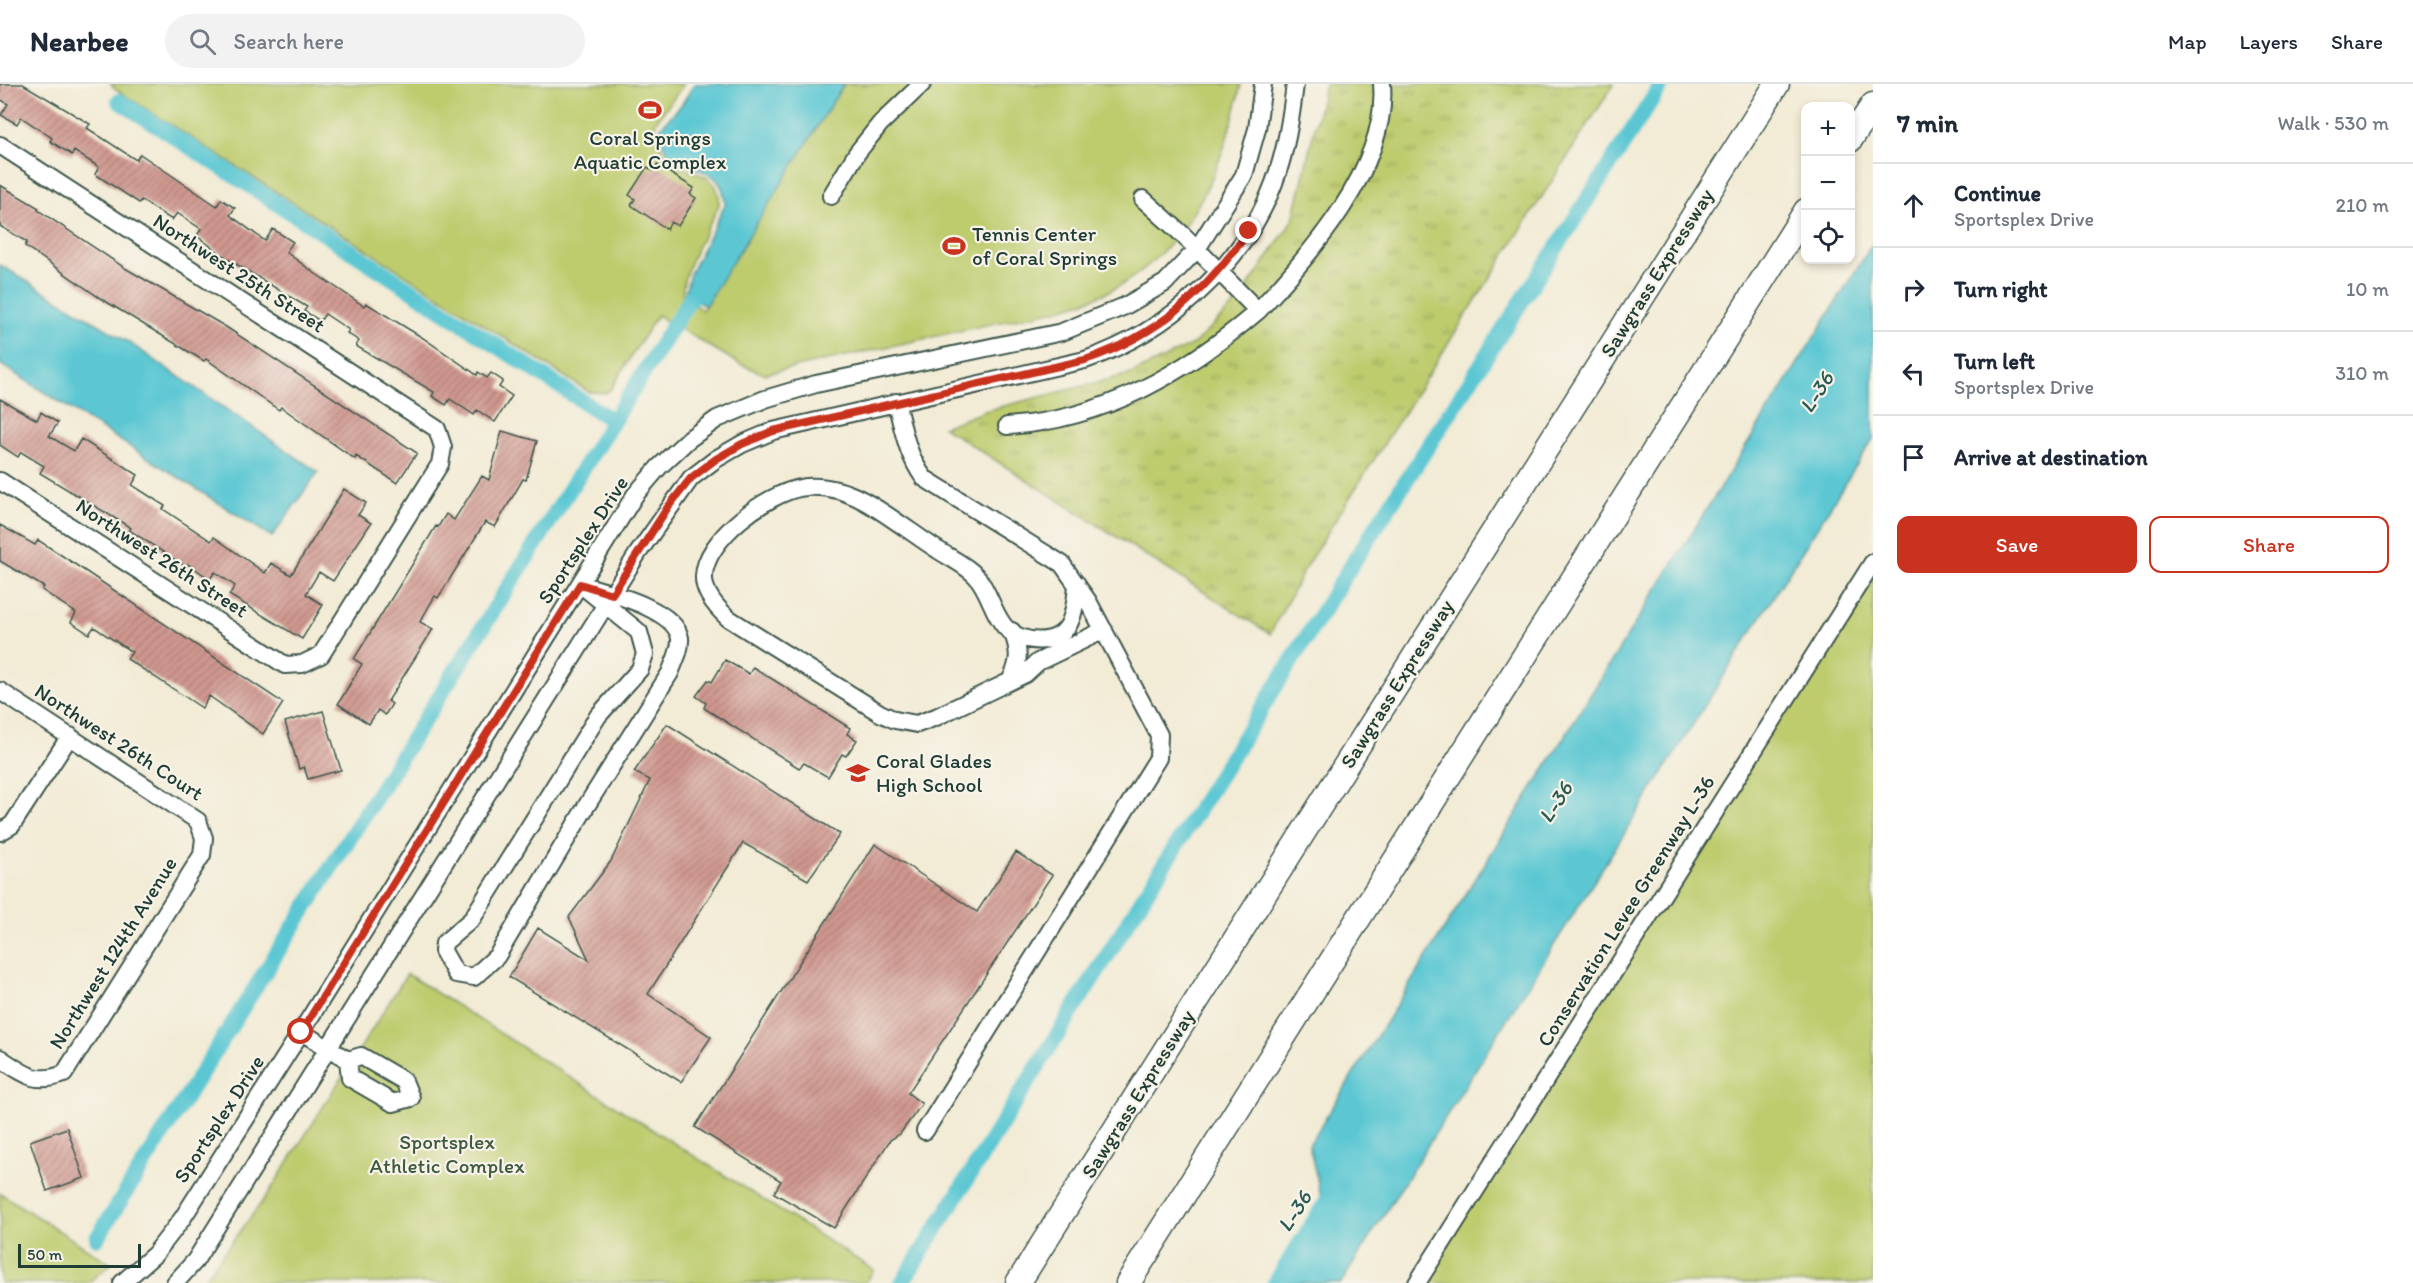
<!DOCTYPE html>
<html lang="en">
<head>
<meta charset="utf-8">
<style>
	:root { --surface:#fff; --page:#f2f2f3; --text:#1f2937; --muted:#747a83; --line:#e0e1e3; --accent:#c8321e }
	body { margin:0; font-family:Itim,sans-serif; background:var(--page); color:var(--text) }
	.controls { position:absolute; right:18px; top:18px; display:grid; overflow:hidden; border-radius:12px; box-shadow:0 3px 9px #0003 }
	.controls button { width:54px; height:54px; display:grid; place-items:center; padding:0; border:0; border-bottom:2px solid var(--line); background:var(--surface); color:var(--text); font:30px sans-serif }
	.scale { position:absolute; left:18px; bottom:15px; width:123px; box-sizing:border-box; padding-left:6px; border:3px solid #1f3d34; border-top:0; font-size:16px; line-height:21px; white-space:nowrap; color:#1f3d34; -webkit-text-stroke:4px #f7f3e8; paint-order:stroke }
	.stop { position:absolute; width:18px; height:18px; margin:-14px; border:4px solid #c8321e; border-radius:50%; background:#fff }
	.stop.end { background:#c8321e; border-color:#fff; box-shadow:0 2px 6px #0008 }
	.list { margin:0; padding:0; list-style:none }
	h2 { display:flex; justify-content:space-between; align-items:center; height:78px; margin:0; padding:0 24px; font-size:26px }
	h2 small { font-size:20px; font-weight:400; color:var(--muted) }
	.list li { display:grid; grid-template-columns:39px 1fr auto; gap:18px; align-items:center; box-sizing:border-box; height:84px; padding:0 24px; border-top:2px solid var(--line) }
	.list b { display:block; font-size:22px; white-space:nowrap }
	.list p { margin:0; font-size:20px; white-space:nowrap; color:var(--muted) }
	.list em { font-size:20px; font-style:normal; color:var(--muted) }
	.actions { display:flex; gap:12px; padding:18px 24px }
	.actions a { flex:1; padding:14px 0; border:2px solid var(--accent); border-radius:12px; text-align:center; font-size:21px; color:var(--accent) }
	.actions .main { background:var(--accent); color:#fff }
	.icon { flex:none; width:33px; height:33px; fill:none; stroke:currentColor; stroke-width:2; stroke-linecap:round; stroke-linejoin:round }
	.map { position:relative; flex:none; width:1873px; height:1199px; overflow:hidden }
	header { display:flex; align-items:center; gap:36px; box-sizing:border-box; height:84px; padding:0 30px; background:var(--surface); border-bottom:2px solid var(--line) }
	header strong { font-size:28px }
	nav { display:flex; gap:33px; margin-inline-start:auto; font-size:21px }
	.search { width:420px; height:54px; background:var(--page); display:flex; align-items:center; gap:15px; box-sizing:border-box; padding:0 21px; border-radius:33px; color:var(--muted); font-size:22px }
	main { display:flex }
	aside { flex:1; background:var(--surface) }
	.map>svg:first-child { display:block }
	.grass { fill:url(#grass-tufts); stroke:#6e8451; stroke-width:1.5 }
	.park { fill:#becc6e; stroke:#6e8451; stroke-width:1.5 }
	.water { fill:#5bc7d3; stroke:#3d8284; stroke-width:1.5 }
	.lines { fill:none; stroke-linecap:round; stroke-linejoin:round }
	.canal { stroke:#5bc7d3; stroke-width:16 }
	.building { fill:url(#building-hatch) }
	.minor-casing { stroke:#3f574c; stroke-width:20 }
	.highway-casing { stroke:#3f574c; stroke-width:27 }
	.minor { stroke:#fff; stroke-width:16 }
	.highway { stroke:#fff; stroke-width:24 }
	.route { stroke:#c8321e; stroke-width:8 }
	.labels { text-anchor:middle; stroke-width:4.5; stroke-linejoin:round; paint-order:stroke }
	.poi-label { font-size:21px; fill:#1f3d34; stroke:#f7f3e8; text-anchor:start }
	.street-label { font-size:21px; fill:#1f3d34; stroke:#f7f3e8 }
	.park-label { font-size:21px; fill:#3f5a40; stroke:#f7f3e8 }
	.water-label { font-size:22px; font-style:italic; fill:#2b5954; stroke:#f7f3e8 }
</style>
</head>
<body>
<header>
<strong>Nearbee</strong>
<div class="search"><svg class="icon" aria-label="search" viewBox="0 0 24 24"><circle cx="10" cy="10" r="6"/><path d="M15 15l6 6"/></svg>Search here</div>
<nav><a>Map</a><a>Layers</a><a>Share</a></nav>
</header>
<main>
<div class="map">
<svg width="1873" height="1199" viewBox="0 0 1873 1199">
	<defs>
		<pattern id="grass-tufts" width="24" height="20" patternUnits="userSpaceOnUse" patternTransform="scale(1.5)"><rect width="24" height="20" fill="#becc6e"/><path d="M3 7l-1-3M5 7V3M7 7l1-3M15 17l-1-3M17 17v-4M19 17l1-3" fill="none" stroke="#9aa75b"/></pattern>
		<pattern id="building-hatch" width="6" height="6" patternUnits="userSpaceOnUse" patternTransform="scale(1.5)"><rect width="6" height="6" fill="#d09890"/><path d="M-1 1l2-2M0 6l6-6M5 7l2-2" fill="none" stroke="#a87d76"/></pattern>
	</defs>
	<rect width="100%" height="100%" fill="#f7f3e8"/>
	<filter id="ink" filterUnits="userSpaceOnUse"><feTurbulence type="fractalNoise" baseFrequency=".0167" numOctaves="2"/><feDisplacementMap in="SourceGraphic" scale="12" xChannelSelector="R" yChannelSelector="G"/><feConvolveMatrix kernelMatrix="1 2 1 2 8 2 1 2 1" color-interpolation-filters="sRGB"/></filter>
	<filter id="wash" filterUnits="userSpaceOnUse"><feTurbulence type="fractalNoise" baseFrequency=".008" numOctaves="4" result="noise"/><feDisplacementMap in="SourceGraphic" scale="24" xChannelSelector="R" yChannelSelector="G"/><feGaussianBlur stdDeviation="1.35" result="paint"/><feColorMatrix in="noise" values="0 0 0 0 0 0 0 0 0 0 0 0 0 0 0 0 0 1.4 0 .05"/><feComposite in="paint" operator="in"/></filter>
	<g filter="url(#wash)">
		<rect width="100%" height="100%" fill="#f2ebd5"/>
		<!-- grass -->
		<path class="grass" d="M1325,0H1614L1308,479L1270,550L943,343L988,326L1131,290L1195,259L1238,217L1293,136Z"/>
		<!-- park -->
		<path class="park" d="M111,0H684L655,39C657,52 658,63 668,74C685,93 722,84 719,121C709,144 679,189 683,213L702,226L844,0H1241C1225,79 1193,157 1121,201C1078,226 1021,233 973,244C903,259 834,275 764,290L738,279L657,231L611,305L606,309L589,308L115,5Z
			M1873,478V1199H1417Z
			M407,890L874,1186L866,1199H201L268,1110Z
			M0,1109L111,1180L88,1199H0Z"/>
		<!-- water -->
		<path class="water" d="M694,0H844L705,222L685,209L690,190L725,121C725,75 678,93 664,62C661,57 662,49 661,43L682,20Z
			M1873,159V355L1341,1199H1276L1325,1130L1309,1061Z
			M0,181L128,258L318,388L272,453L0,280Z"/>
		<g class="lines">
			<!-- canal -->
			<path class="canal" d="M119,17L613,337
				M97,1154L704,193
				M902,1199L1356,474L1662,0
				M1275,1199L1335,1104"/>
		</g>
		<g id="blocks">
			<!-- building -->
			<path class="building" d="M0,0H23L90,40L87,44L136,76L140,70L217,122L221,115L235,124L230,131L265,157L273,145L293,158L286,168L316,190L364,222L366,219L423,254L477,291L478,288L487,294L491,289L503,297L499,303L512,312L495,338L477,326L474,331L450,315L446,321L432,312L434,308L356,262L359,257L347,249L349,246L325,230L320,237L304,227L307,223L231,177L197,152L201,145L177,129L172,136L141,116L139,119L95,90L99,83L74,67L72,71L50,57L52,54L21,33L17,40L1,31L8,20L0,15Z
				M657,81L694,104L690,110L696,114L678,142L671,138L667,145L631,121L635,115L629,111L647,83L653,87Z
				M0,101L39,124L38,126L125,184L226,243L417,369L397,399L356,372L355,375L281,323L279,326L206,275L204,277L100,214L25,162L27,158L0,142Z
				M0,315L37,336L41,328L58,339L49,352L74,367L81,355L138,391L132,401L165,422L163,425L211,457L214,453L265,489L271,479L291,491L344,405L366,419L358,431L371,439L333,497L319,488L306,510L323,521L302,555L229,511L235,502L215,488L210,495L188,480L186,483L129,446L131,444L40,389L44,382L21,368L18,373L0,361Z
				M502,347L537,357L526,396L523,395L495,443L485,438L438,514L435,512L420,538L433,545L388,617L392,620L385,631L378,626L369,640L338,620L362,580L354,575L436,442L438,443L446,430L454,436L482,392L489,396Z
				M0,441L35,461L38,456L55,467L283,619L263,650L209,612L202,624L184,612L127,575L132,568L94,543L89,550L71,538L76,529L42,506L44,503L0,477Z
				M725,576L749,590L753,583L850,644L847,650L857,656L846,672L842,670L828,693L804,679L799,684L704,624L706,619L696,612L708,596L712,598Z
				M323,627L341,686L308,695L304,683L299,685L285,638Z
				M667,640L840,750L808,796L743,759L648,910L711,953L681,998L509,893L538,844L589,876L569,833L611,777L650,696L634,688Z
				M875,760L977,828L1016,768L1052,791L908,1009L922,1020L900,1050L890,1056L834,1144L774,1109L781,1097L695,1043Z
				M67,1044L84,1094L47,1107L30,1057Z"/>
		</g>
	</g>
	<g filter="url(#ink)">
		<use href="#blocks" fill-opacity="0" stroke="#3f574c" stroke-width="1.5"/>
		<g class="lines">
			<!-- minor casing -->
			<g class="minor-casing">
				<path id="minor" d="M0,61L437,345L443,363L440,380L321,571L302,580L285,581L0,397
					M831,112L857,69L880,40L922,0
					M1258,227C1311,170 1389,82 1382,0
					M896,318C903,345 907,371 924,394L1062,480L1088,517L1159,651L1158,674L925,1047
					M1007,342C1104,336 1185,289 1258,227L1183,151L1143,115
					M580,500C605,508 675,524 680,554C681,566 674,578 670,589L587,721L497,872L474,893L456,890L443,867L444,859L472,835L598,632L640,585L645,570L639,548Z
					M1077,500C1076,513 1075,528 1069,540C1057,563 1021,560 1005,543C992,528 989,506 976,492C966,481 950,474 938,466C914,451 874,419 849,410C835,404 816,401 800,404C767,410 705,455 704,492C703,508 717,524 728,534L880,629L895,636L917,640L936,633L1025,590L1038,578L1104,546
					M1010,597C1020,579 1020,567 1012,547
					M0,607L198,737L204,754L202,771L64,990C35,1001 24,990 0,974
					M0,748L12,741L70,652
					M301,948L348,976L361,972L404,997L411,1014L393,1019L350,994L348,976
					M122,1199L155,1170L182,1135L301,948L635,411L659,383L689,355L717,335L765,315L816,300L1062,248L1125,222L1165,199L1197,165L1244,91L1257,45L1263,0
					M175,1199L195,1177L638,469L691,394L716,375L742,360L773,347L1085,276C1167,248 1243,182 1274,99C1286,67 1291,34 1295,0
					M1417,1199L1873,478"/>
			</g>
			<!-- highway casing -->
			<g class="highway-casing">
				<path id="highway" d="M1850,56L1873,21
					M1018,1199L1777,0
					M1128,1199L1806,127"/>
			</g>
			<!-- minor -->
			<use href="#minor" class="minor"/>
			<!-- highway -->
			<use href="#highway" class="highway"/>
		</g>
	</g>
	<g class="lines" filter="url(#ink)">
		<!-- route -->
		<path class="route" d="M301,948L580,500L612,510L668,423L691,394L716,375L742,360L773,347L1085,276C1159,251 1204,209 1249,147"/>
	</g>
	<!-- icons -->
	<defs>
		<g id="stadium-bare" transform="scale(1.8)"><path d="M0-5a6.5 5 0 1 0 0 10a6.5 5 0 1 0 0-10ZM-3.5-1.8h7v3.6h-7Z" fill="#c8321e" stroke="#f7f3e8" stroke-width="2.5" paint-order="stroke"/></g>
		<g id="school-bare" transform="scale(1.8)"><path d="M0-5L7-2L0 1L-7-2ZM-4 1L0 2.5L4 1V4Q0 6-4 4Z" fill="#c8321e" stroke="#f7f3e8" stroke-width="2.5" paint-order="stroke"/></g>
	</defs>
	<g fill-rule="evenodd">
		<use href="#stadium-bare" x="650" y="26"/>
		<use href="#stadium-bare" x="954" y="162"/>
		<use href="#school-bare" x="858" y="689"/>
	</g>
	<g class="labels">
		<!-- poi labels -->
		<g class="poi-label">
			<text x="650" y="61" text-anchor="middle">Coral Springs<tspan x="650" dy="24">Aquatic Complex</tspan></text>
			<text x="972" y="157">Tennis Center<tspan x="972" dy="24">of Coral Springs</tspan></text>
			<text x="876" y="684">Coral Glades<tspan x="876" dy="24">High School</tspan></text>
		</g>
		<!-- street labels -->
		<g class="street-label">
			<text transform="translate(239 189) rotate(33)" y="7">Northwest 25th Street</text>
			<text transform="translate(1657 189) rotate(-58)" y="7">Sawgrass Expressway</text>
			<text transform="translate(583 456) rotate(-57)" y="7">Sportsplex Drive</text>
			<text transform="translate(162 474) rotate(33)" y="7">Northwest 26th Street</text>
			<text transform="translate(1397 600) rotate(-58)" y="7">Sawgrass Expressway</text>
			<text transform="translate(119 658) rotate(33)" y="7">Northwest 26th Court</text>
			<text transform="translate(1626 827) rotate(-58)" y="7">Conservation Levee Greenway L-36</text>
			<text transform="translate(113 869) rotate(-58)" y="7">Northwest 124th Avenue</text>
			<text transform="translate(1138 1010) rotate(-58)" y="7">Sawgrass Expressway</text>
			<text transform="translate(219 1035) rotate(-57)" y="7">Sportsplex Drive</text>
		</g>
		<!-- park labels -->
		<g class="park-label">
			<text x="447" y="1065">Sportsplex<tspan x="447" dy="24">Athletic Complex</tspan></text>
		</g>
		<!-- water labels -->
		<g class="water-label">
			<text transform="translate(1816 308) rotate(-57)" y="8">L-36</text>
			<text transform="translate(1555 718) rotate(-57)" y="8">L-36</text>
			<text transform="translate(1294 1127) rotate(-57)" y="8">L-36</text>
		</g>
	</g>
</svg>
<div class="controls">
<button>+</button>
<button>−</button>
<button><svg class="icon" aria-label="locate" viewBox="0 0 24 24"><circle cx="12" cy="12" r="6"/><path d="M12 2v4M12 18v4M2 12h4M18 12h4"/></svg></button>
</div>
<div class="scale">50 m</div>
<div class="stop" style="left:301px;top:948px"></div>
<div class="stop end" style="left:1249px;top:147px"></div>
</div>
<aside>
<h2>7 min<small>Walk · 530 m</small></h2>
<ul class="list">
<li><svg class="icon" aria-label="ahead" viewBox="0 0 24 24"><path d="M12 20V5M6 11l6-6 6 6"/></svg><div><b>Continue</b><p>Sportsplex Drive</p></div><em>210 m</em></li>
<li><svg class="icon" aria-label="right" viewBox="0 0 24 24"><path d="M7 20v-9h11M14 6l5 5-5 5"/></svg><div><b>Turn right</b></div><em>10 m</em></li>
<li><svg class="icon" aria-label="left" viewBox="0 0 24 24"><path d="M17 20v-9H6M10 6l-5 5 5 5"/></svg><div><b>Turn left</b><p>Sportsplex Drive</p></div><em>310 m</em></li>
<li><svg class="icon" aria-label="arrive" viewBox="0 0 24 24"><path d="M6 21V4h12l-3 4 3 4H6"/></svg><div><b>Arrive at destination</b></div></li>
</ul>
<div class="actions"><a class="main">Save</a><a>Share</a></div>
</aside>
</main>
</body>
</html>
